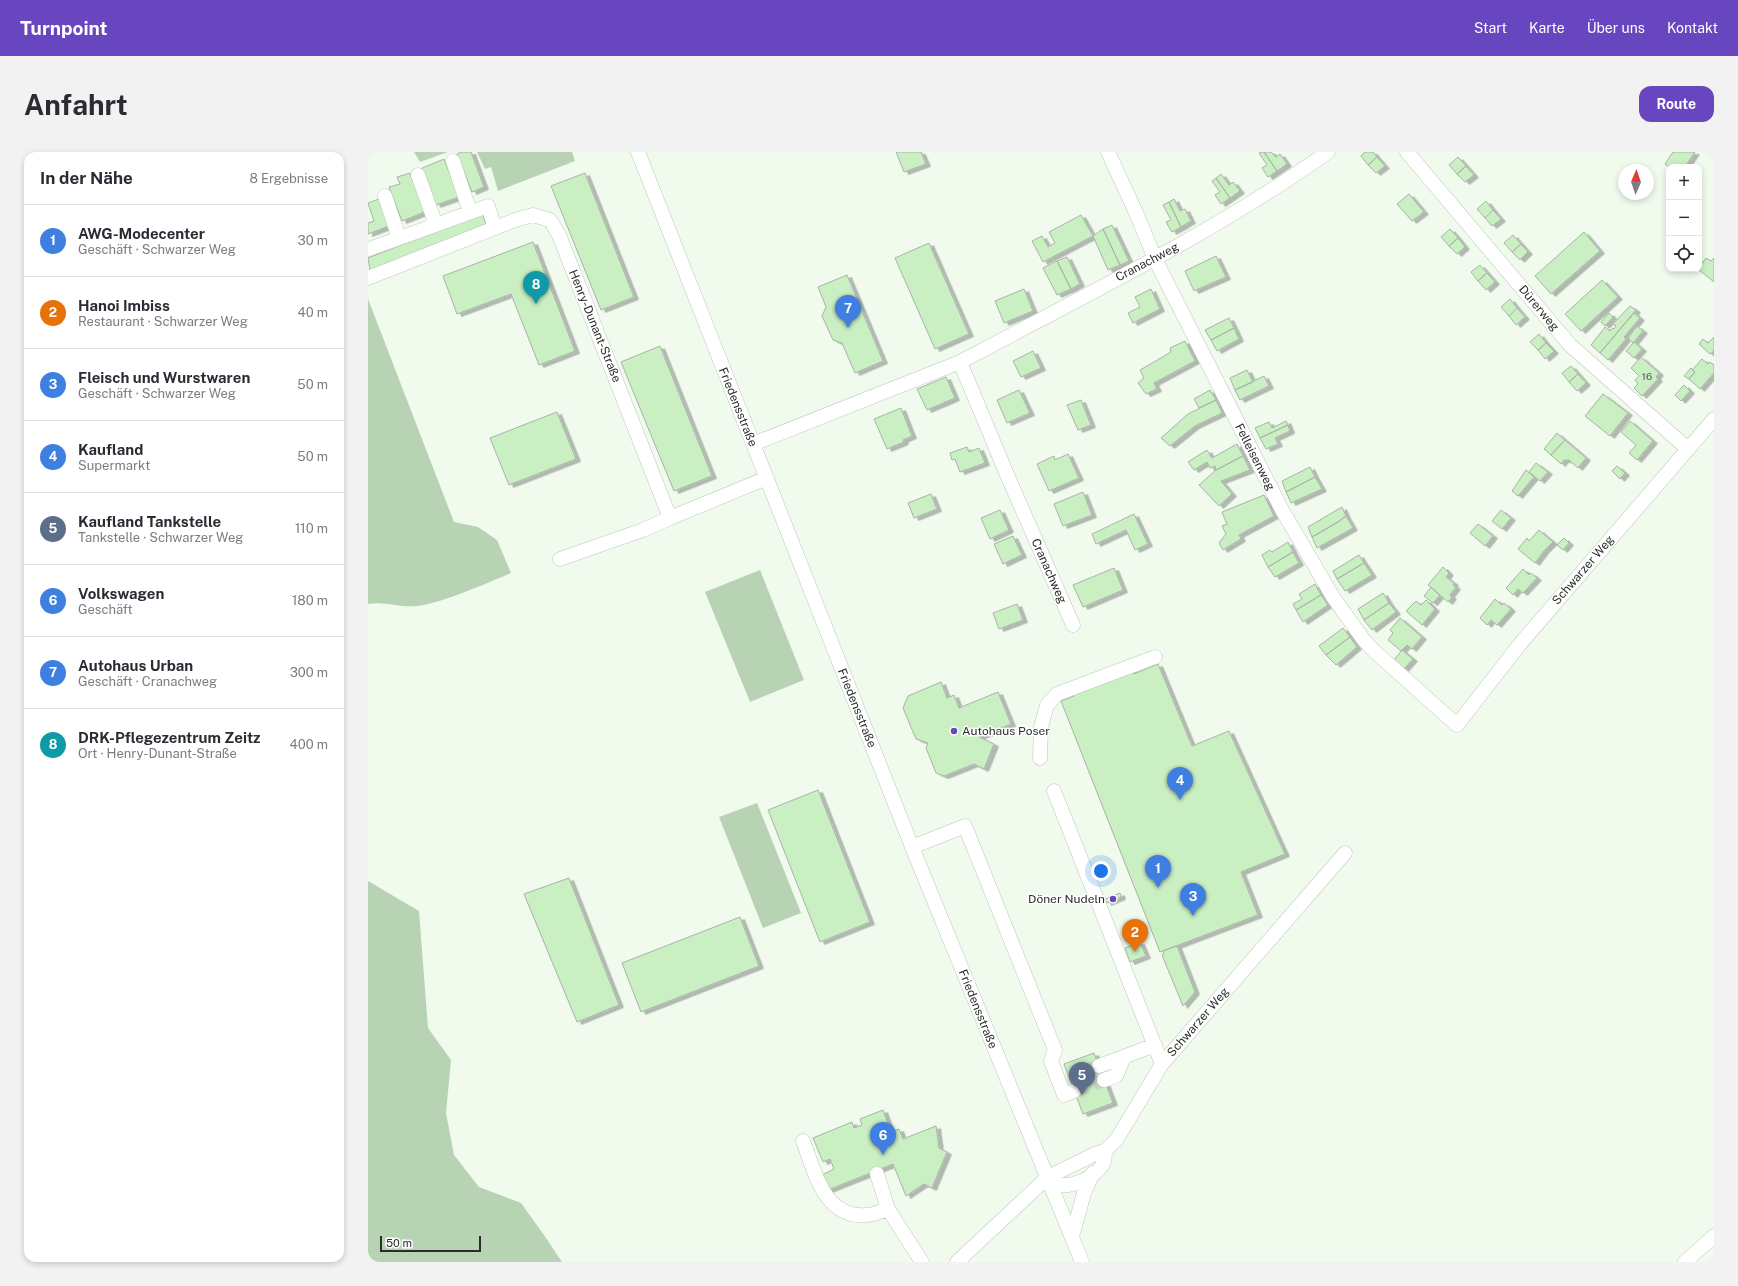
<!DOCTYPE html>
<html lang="de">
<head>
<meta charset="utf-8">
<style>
	:root { --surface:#fff; --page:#f2f2f3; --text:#2b2b33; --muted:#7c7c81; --line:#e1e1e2; --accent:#6846bf }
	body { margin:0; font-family:"Public Sans",sans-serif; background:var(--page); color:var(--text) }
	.controls { position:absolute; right:12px; top:12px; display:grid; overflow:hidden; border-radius:8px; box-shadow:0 2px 6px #0003 }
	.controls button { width:36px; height:36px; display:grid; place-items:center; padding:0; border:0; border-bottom:1px solid var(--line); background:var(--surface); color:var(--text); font:20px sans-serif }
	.compass { position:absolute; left:1250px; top:12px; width:36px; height:36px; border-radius:50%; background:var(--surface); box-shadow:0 2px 6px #0003; rotate:2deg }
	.scale { position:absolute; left:12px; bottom:10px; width:101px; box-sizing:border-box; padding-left:4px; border:2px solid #2a2e29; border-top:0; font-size:11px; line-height:14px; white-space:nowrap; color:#2a2e29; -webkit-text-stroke:3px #fff; paint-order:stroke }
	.you { position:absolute; left:733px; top:719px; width:14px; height:14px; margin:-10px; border:3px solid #fff; border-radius:50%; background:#1a73e8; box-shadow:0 0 0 6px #1a73e833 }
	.badge { display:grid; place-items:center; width:26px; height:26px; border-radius:50%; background:var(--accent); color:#fff; font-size:13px; font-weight:700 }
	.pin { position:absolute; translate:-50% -33px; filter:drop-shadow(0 1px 2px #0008) }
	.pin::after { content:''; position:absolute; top:21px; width:14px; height:12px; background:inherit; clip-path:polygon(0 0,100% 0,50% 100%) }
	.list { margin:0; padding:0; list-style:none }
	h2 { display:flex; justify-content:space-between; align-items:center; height:52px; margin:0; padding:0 16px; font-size:17px }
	h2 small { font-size:13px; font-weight:400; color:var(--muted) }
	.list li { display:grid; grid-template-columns:26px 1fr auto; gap:12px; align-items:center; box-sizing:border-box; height:72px; padding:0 16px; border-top:1px solid var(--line) }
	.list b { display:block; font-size:15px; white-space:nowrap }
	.list p { margin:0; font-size:13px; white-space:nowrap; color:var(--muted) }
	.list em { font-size:13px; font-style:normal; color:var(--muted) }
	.icon { flex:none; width:22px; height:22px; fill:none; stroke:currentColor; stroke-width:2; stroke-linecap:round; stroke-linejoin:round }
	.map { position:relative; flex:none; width:1346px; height:1110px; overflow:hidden; border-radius:12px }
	header { display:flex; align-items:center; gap:24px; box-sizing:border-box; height:56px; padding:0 20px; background:var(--accent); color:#fff }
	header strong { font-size:19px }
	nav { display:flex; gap:22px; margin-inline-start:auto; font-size:14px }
	.intro { display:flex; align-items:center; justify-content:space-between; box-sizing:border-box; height:96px; padding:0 24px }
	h1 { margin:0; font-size:28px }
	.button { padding:10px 18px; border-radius:12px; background:var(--accent); color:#fff; font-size:14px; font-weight:700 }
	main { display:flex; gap:24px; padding:0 24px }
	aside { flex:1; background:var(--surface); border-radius:12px; box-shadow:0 2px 6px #0003 }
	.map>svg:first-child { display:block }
	.green { fill:#b8d3b4 }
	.building { fill:#c9efc3; stroke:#a8b3a7; filter:url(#shadow) }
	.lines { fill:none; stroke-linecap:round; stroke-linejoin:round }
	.minor-tunnel { stroke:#c8d2c7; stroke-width:14; stroke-dasharray:14 7; stroke-linecap:butt }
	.minor-casing { stroke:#bdc8bb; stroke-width:15 }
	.minor { stroke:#fff; stroke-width:14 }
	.poi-dot { fill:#6846bf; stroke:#fff; stroke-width:1.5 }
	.labels { text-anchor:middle; stroke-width:3; stroke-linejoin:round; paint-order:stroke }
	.number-label { font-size:10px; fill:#525e50 }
	.street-label { font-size:12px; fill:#2a2e29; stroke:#fff }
	.poi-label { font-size:12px; fill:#2a2e29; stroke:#fff; text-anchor:start }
</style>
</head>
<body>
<header>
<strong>Turnpoint</strong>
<nav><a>Start</a><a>Karte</a><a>Über uns</a><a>Kontakt</a></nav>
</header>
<div class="intro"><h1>Anfahrt</h1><a class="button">Route</a></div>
<main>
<aside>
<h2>In der Nähe<small>8 Ergebnisse</small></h2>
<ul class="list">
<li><span class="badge" style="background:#3f7fe0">1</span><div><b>AWG-Modecenter</b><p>Geschäft · Schwarzer Weg</p></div><em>30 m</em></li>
<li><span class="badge" style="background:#e8710a">2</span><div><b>Hanoi Imbiss</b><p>Restaurant · Schwarzer Weg</p></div><em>40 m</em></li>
<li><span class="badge" style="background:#3f7fe0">3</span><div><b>Fleisch und Wurstwaren</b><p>Geschäft · Schwarzer Weg</p></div><em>50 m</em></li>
<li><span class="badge" style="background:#3f7fe0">4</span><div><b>Kaufland</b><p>Supermarkt</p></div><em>50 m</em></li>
<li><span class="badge" style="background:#5c6f8a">5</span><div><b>Kaufland Tankstelle</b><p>Tankstelle · Schwarzer Weg</p></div><em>110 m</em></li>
<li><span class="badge" style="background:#3f7fe0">6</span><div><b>Volkswagen</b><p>Geschäft</p></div><em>180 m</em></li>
<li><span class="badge" style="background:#3f7fe0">7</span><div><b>Autohaus Urban</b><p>Geschäft · Cranachweg</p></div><em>300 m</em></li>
<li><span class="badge" style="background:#0f9aa8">8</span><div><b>DRK-Pflegezentrum Zeitz</b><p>Ort · Henry-Dunant-Straße</p></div><em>400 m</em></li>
</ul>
</aside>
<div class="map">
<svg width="1346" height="1110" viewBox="0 0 1346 1110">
	<defs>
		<filter id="shadow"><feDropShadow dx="4.5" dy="2.5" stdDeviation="0" flood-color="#0004"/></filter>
	</defs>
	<rect width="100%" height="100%" fill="#f0fbee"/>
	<!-- green -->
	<path class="green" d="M46,0H80L52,10Z
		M109,0H204L207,9L130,39L123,15L117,17Z
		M0,147L86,370L110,375L129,388L143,421C116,432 77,450 49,454C32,456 18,449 0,452Z
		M392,418L436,528L382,550L337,440Z
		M389,651L433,761L395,776L351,665Z
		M0,729L51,759L60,876L83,908L78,961L86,1003L111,1035L153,1051L176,1083L194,1110H0Z"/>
	<!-- building -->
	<path class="building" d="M93,0H103L116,35L104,40L89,2Z
		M528,0H553L558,12L536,20Z
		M893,0H896L909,19L900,25L894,16L899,13L891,1Z
		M896,0H903L908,5L912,2L919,12L909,19Z
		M997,0H1005L1009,5L1000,13L993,4Z
		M1305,0H1327L1317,15H1301L1297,12Z
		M1009,5L1017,14L1008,21L1000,13Z
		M1090,5L1098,14L1089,22L1081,13Z
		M76,7L91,45L68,53L54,16Z
		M1098,14L1106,23L1097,30L1089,22Z
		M42,21L57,60L34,69L21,35L32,32L29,25Z
		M217,21L266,145L233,158L183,34Z
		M853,22L861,33L865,30L872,39L862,46L848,26Z
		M848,26L862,46L853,52L847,43L852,40L844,29Z
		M1041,42L1056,60L1044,69L1029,52Z
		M11,47L21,74L0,82V71L6,69L0,51Z
		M806,47L812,59L817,57L823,69L813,75L801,50Z
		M1118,49L1125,58L1117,66L1109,57Z
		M801,50L813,75L804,80L798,70L803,68L795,53Z
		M1125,58L1133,67L1124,74L1117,66Z
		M114,61L118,72L2,118L0,106Z
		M713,63L725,84L675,110L664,89L674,84L680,95L687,91L681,80Z
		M744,73L761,109L752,113L735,77Z
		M735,77L752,113L740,118L725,84Z
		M1082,77L1090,86L1081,94L1073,85Z
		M1216,80L1232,99L1183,142L1167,124Z
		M1145,83L1153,92L1144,100L1136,91Z
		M1090,86L1097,95L1089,102L1081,94Z
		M165,90L207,199L171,213L143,142L89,162L75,124Z
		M561,91L601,182L567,197L527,106Z
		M1153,92L1160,100L1152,108L1144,100Z
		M848,104L858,125L826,139L817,119Z
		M699,105L712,132L703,137L689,109Z
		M1338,106L1343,109L1346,106V130L1330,117Z
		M689,109L703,137L689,143L675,116Z
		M1112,113L1119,121L1110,129L1103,120Z
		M1119,121L1127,130L1118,138L1110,129Z
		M479,123L515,209L487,221L474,191L465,188L454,164L458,155L450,135Z
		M1234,128L1250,145L1213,179L1197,162Z
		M656,137L665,159L636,171L627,149Z
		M783,137L792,157L765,171L760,161L772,155L767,145Z
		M1142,147L1149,156L1141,164L1133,155Z
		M1262,154L1268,158L1232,201L1223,193L1237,175L1242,179L1245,176L1246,177L1248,174L1245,172Z
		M1149,156L1157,165L1148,173L1141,164Z
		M1241,161L1245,165L1237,174L1233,170Z
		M1266,161L1272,166L1256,185L1258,187L1240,208L1232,201Z
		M861,166L866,176L843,188L837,178Z
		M1269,174L1275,179L1265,191L1260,186Z
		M866,176L871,187L849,199L843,188Z
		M1171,182L1178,191L1170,198L1162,190Z
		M1346,185V199L1342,202L1331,192L1335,187L1340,191Z
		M817,189L827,209L786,231L789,237L778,242L770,231L776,226L772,218L803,200L802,196Z
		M1266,190L1274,197L1266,206L1258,199Z
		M1178,191L1186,199L1177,207L1170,198Z
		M292,194L344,324L306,339L253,210Z
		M665,199L673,216L653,225L645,209Z
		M1273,205L1291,221L1288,225L1290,227L1274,244L1266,236L1270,232L1267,228L1271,224L1263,216Z
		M1334,207L1340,212L1342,210L1346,213V221L1332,237L1321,227L1327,220L1324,218Z
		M1203,214L1210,222L1201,230L1194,221Z
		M1323,216L1327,220L1321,227L1316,224Z
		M879,218L885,230L867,238L862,226Z
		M1210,222L1218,231L1209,239L1201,230Z
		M896,224L901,234L872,248L867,238Z
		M578,225L587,246L559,258L549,237Z
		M1316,233L1322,239L1313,249L1307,243Z
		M651,238L662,261L639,271L629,248Z
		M842,238L848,248L831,256L826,247Z
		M1235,242L1260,261L1242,284L1217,264Z
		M713,248L723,273L710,278L699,253Z
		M848,248L854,261L827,274L802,294L793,286L820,262Z
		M533,256L544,284L535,288L536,290L519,297L506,267Z
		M189,260L208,307L141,333L122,286Z
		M918,269L920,273L892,286L887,276L901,270L904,276Z
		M1262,269L1285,289L1269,308L1261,301L1268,293L1253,280Z
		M920,273L922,279L907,286L910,292L898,297L892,286Z
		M1189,281L1197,288L1183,303L1176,297Z
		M1197,288L1218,306L1210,316L1201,308H1196L1193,312L1183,303Z
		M869,292L875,304L848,318L847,314L842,316L839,310L826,318L820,310L839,298L844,306Z
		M599,295L601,300L611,296L617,311L592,320L587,307L584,308L582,301Z
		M700,302L711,326L681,339L669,312L686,304L687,308Z
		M875,304L882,318L853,329L864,342L851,354L831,333L848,318Z
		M1168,311L1180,320L1172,329L1161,320Z
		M1249,314L1257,321L1252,327L1244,319Z
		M942,315L947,325L918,340L914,329Z
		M1158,318L1166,325L1150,344L1144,339Z
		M947,325L954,337L923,351L918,340Z
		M715,340L724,363L695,374L686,352Z
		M563,342L569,357L546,366L540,351Z
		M896,343L906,364L871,383L873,387L855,398L851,391L858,382L854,374L859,372L854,360Z
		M974,355L978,364L970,370L944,385L940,375Z
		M632,358L641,378L622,387L613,366Z
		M1133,358L1143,366L1134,377L1124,369Z
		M766,362L780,392L767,398L758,378L728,392L724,382Z
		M978,364L985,376L949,396L944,385L970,370Z
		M1110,372L1125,384L1117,394L1102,381Z
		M1171,378L1185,390L1176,399L1167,411L1150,397L1159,386L1161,389Z
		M645,384L654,403L635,412L626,392Z
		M1196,386L1201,391L1195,398L1189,393Z
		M920,390L925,400L900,415L894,403L902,398L904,400Z
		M925,400L931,411L907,425L900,415Z
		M991,403L996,411L969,427L965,419Z
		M996,411L1004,423L977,439L969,427Z
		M1075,415L1081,421L1078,425L1086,431L1085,433L1088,435L1082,443L1084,445L1080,450L1060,433Z
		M746,416L755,438L715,455L705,433Z
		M1155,417L1161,423L1163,421L1169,426L1155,441L1150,437L1145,443L1138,436Z
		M947,432L953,443L928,458L925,452L934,447L931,442Z
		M1063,435L1072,443L1065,451L1056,444Z
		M1015,441L1021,451L996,468L990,457Z
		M953,443L960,453L935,470L928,458Z
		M1127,447L1134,453L1136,451L1143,457L1129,473L1123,468L1119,473L1112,466Z
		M1058,448L1067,457L1054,473L1038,459L1048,449L1053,453Z
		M1021,451L1028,460L1004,478L996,468Z
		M649,452L655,468L631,477L625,461Z
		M1032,466L1054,485L1044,497L1039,493L1033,499L1020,488L1025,481L1022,478Z
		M975,476L982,485L958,503L951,494Z
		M982,485L989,495L968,513L958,503Z
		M1034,498L1045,507L1036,517L1026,508Z
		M790,512L824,594L861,579L917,702L873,720L890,763L792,800L693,549L706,544L703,538L763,515L766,522Z
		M573,530L579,546L586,543L591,556L630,540L643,572L611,585L626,592L616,617L606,612L576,624L568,621L558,596L560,591L548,587L535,556L540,544Z
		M450,638L502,770L452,790L400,658Z
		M201,726L251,853L209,870L156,742Z
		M752,741L753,745L739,751L737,747Z
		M372,765L391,814L273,860L254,811Z
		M772,790L778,804L762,810L757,796Z
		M809,794L827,840L815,854L794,803L796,802L795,799Z
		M726,901L745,951L715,962L696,912Z
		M515,958L523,980L531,977L535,987L568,974L571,996L579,1000L564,1036L556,1032L538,1044L525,1012L460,1038L454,1023L466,1017L462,1007L455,1010L445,986L484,970L486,976L494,973L492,967Z"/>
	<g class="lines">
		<!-- minor-tunnel -->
		<path class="minor-tunnel" d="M701,926L731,914
			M706,939L736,928"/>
		<!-- minor casing -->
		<g class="minor-casing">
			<path id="minor" d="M270,0L544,695L714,1110
				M740,0L770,65L787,107L914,358L965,445L995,487L1006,499L1089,573L1152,492L1346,267
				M1039,0L1202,193L1320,297
				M85,9L102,60
				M50,23L68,73
				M17,44L31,86
				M1,97L120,54L127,76
				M0,126L147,68L165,63L182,68L191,83L302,366L399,326
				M592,210L640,325L705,473
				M385,292L592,210L619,196C735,134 853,76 960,0
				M192,407L275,378L302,366
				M672,606L673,575L679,553L689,542L787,505
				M686,639L794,912
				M544,695L597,674L687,898L683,909L696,943L706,939
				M731,914L787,893
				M736,928L748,924L756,905
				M435,989C447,1020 456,1067 499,1063C506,1063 514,1059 520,1057
				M509,1022L520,1057L554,1110
				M680,1025C682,1027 685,1030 687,1031C701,1038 728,1025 735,1012C737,1008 737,1004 737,999
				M704,1085L716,1041L725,1021
				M589,1110L680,1025L727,1002L737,999L749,987L794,912L977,701
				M1317,1110L1346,1084"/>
		</g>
		<!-- minor -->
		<use href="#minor" class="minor"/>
	</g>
	<!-- markers -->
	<g class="poi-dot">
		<circle cx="586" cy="579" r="4"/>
		<circle cx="745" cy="747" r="4"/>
	</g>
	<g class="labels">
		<!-- number labels -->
		<g class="number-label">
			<text x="1279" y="228">16</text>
		</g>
		<!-- street labels -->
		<g class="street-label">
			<text transform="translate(779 110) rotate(-28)" y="4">Cranachweg</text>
			<text transform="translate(1171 156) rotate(50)" y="4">Dürerweg</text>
			<text transform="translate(227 174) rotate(68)" y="4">Henry-Dunant-Straße</text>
			<text transform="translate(370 255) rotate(68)" y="4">Friedensstraße</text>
			<text transform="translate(887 305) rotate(63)" y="4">Felleisenweg</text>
			<text transform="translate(1215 418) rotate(-49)" y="4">Schwarzer Weg</text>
			<text transform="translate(681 419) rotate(66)" y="4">Cranachweg</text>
			<text transform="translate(489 556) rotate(68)" y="4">Friedensstraße</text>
			<text transform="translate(610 857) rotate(68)" y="4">Friedensstraße</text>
			<text transform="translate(830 870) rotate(-49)" y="4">Schwarzer Weg</text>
		</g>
		<!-- poi labels -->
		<g class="poi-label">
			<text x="594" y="583">Autohaus Poser</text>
			<text x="737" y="751" text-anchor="end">Döner Nudeln</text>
		</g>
	</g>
</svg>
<div class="controls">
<button>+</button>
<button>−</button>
<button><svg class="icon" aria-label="locate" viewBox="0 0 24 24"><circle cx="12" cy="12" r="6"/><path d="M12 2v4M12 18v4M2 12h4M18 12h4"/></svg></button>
</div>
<svg class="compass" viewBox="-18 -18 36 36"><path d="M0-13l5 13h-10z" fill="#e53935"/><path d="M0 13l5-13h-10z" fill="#7c7c81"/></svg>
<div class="scale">50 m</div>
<div class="you"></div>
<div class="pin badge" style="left:790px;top:736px;background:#3f7fe0">1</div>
<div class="pin badge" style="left:767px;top:800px;background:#e8710a">2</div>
<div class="pin badge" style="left:825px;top:764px;background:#3f7fe0">3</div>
<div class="pin badge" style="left:812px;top:648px;background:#3f7fe0">4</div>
<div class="pin badge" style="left:714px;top:943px;background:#5c6f8a">5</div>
<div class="pin badge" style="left:515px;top:1003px;background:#3f7fe0">6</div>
<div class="pin badge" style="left:480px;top:176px;background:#3f7fe0">7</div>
<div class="pin badge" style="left:168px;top:152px;background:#0f9aa8">8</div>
</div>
</main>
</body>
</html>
